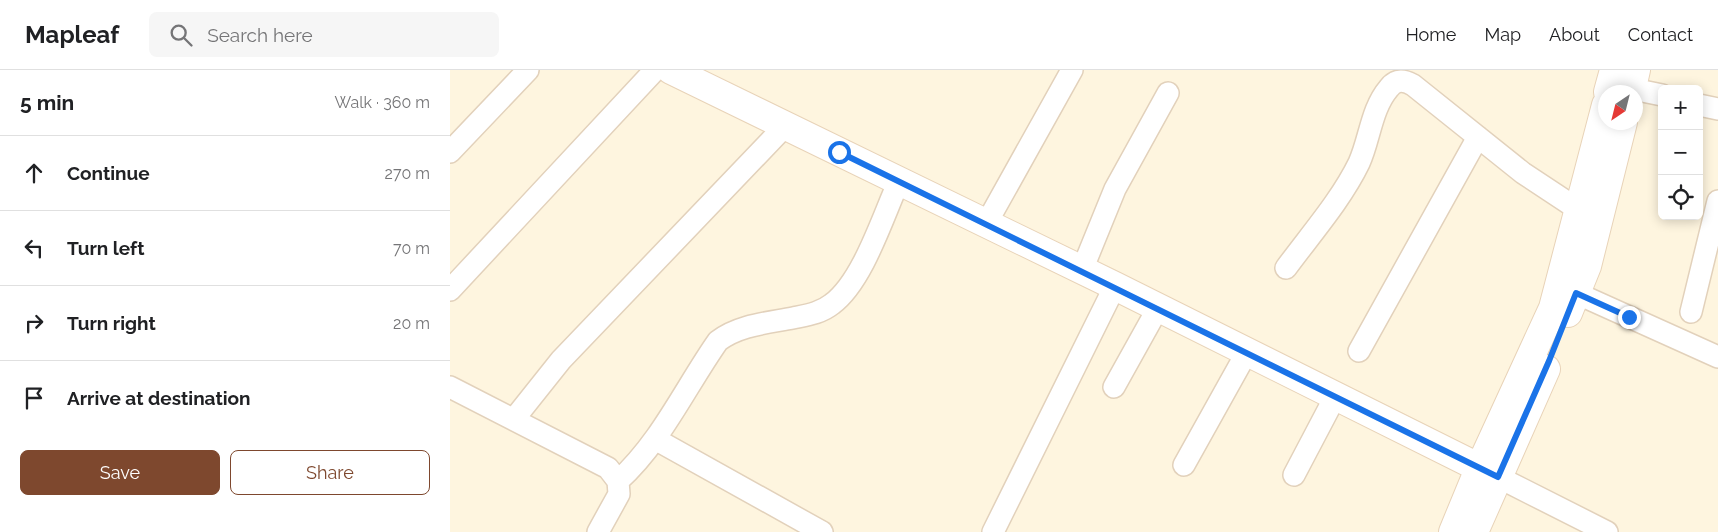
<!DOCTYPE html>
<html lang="en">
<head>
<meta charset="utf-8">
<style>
	:root { --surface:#fff; --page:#f6f6f6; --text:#202124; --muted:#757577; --line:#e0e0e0; --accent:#7e482e }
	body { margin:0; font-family:Raleway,sans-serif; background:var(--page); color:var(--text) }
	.controls { position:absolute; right:15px; top:15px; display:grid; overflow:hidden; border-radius:8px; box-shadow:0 2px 12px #0003 }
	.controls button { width:45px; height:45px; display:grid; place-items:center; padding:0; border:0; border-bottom:1px solid var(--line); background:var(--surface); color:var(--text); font:25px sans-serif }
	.compass { position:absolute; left:1148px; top:15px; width:45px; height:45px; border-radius:50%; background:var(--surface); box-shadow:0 2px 12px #0003; rotate:215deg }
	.stop { position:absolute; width:15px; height:15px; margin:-11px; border:4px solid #1a73e8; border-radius:50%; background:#fff }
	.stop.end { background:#1a73e8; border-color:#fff; box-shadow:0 1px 5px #0008 }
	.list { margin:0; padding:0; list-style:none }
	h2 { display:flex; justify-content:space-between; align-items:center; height:65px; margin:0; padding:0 20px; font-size:21px }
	h2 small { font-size:16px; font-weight:400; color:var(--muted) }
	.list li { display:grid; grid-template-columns:32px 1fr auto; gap:15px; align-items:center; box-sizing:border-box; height:75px; padding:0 20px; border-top:1px solid var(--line) }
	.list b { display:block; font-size:19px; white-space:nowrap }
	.list em { font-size:16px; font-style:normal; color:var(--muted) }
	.actions { display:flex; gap:10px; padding:15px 20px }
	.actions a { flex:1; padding:11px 0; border:1px solid var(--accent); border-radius:8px; text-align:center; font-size:18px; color:var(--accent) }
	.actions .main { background:var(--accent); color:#fff }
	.icon { flex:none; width:28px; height:28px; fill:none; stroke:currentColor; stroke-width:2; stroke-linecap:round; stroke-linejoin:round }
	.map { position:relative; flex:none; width:1268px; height:462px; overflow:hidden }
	header { display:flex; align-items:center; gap:30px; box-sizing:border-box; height:70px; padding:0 25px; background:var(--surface); border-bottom:1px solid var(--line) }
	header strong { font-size:24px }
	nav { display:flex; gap:28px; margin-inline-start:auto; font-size:18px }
	.search { width:350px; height:45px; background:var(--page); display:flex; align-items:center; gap:12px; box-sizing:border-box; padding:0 18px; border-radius:8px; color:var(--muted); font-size:19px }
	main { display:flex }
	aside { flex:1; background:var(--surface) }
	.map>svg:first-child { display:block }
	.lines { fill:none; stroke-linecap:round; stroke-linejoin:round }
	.street-casing { stroke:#e2d1bb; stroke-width:24 }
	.secondary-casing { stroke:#e8d3b8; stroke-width:30 }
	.street { stroke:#fff; stroke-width:21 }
	.secondary { stroke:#fff; stroke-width:28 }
	.route { stroke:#1a73e8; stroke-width:6 }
</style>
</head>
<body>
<header>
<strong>Mapleaf</strong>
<div class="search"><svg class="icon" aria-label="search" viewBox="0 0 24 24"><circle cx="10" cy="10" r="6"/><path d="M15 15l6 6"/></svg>Search here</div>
<nav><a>Home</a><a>Map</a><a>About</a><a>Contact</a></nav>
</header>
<main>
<aside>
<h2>5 min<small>Walk · 360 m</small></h2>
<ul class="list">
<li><svg class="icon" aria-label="ahead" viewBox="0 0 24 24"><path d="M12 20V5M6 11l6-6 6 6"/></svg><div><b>Continue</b></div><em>270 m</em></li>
<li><svg class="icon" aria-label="left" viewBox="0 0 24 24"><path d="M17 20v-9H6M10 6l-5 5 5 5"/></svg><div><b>Turn left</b></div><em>70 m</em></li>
<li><svg class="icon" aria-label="right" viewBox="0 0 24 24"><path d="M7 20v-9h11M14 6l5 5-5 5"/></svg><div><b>Turn right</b></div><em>20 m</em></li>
<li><svg class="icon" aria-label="arrive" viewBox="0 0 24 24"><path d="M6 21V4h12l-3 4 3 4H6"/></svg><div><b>Arrive at destination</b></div></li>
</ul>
<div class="actions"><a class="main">Save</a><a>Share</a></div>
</aside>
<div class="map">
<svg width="1268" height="462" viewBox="0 0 1268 462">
	<rect width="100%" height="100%" fill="#fef5df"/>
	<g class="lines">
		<!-- street casing -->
		<g class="street-casing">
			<path id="street" d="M1168,16L1212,25
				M1249,35L1268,39
				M0,82L78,0
				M536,154L622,0
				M836,198C861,164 891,130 909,93C920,69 921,39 939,18C946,9 954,10 963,15L1073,103L1129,140
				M632,200L665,119L718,23
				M0,220L205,0
				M1126,223L1268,287
				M1241,242L1268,131
				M909,281L1028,67
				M0,317L158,398L168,411L169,424L148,462
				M664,317L708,238
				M64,349L111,290L335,56
				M205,369L372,462
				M734,395L797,282
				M844,405L885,327
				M1048,407L1157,462
				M168,411C211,372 235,318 268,271C289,255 317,253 343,248C357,245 371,243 382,234C413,211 433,146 449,111
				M543,462L665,216"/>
		</g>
		<!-- secondary casing -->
		<g class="secondary-casing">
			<path id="secondary" d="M221,0L665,216L1048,407
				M1158,22L1164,0
				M1181,22L1186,0
				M1118,243L1137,196L1173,52
				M1003,462L1029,399L1103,238L1156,35
				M1024,462L1096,299"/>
		</g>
		<!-- street -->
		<use href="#street" class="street"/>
		<!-- secondary -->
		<use href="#secondary" class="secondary"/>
	</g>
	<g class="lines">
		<!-- route -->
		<path class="route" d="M389,82L1048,407L1099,291L1126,223L1179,247"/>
	</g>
</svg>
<div class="controls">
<button>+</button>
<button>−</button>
<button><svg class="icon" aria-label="locate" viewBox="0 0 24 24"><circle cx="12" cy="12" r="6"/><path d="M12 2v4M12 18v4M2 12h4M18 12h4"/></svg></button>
</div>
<svg class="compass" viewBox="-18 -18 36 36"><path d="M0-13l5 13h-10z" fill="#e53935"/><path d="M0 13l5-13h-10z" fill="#757577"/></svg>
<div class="stop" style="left:389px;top:82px"></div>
<div class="stop end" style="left:1179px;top:247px"></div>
</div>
</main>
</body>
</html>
